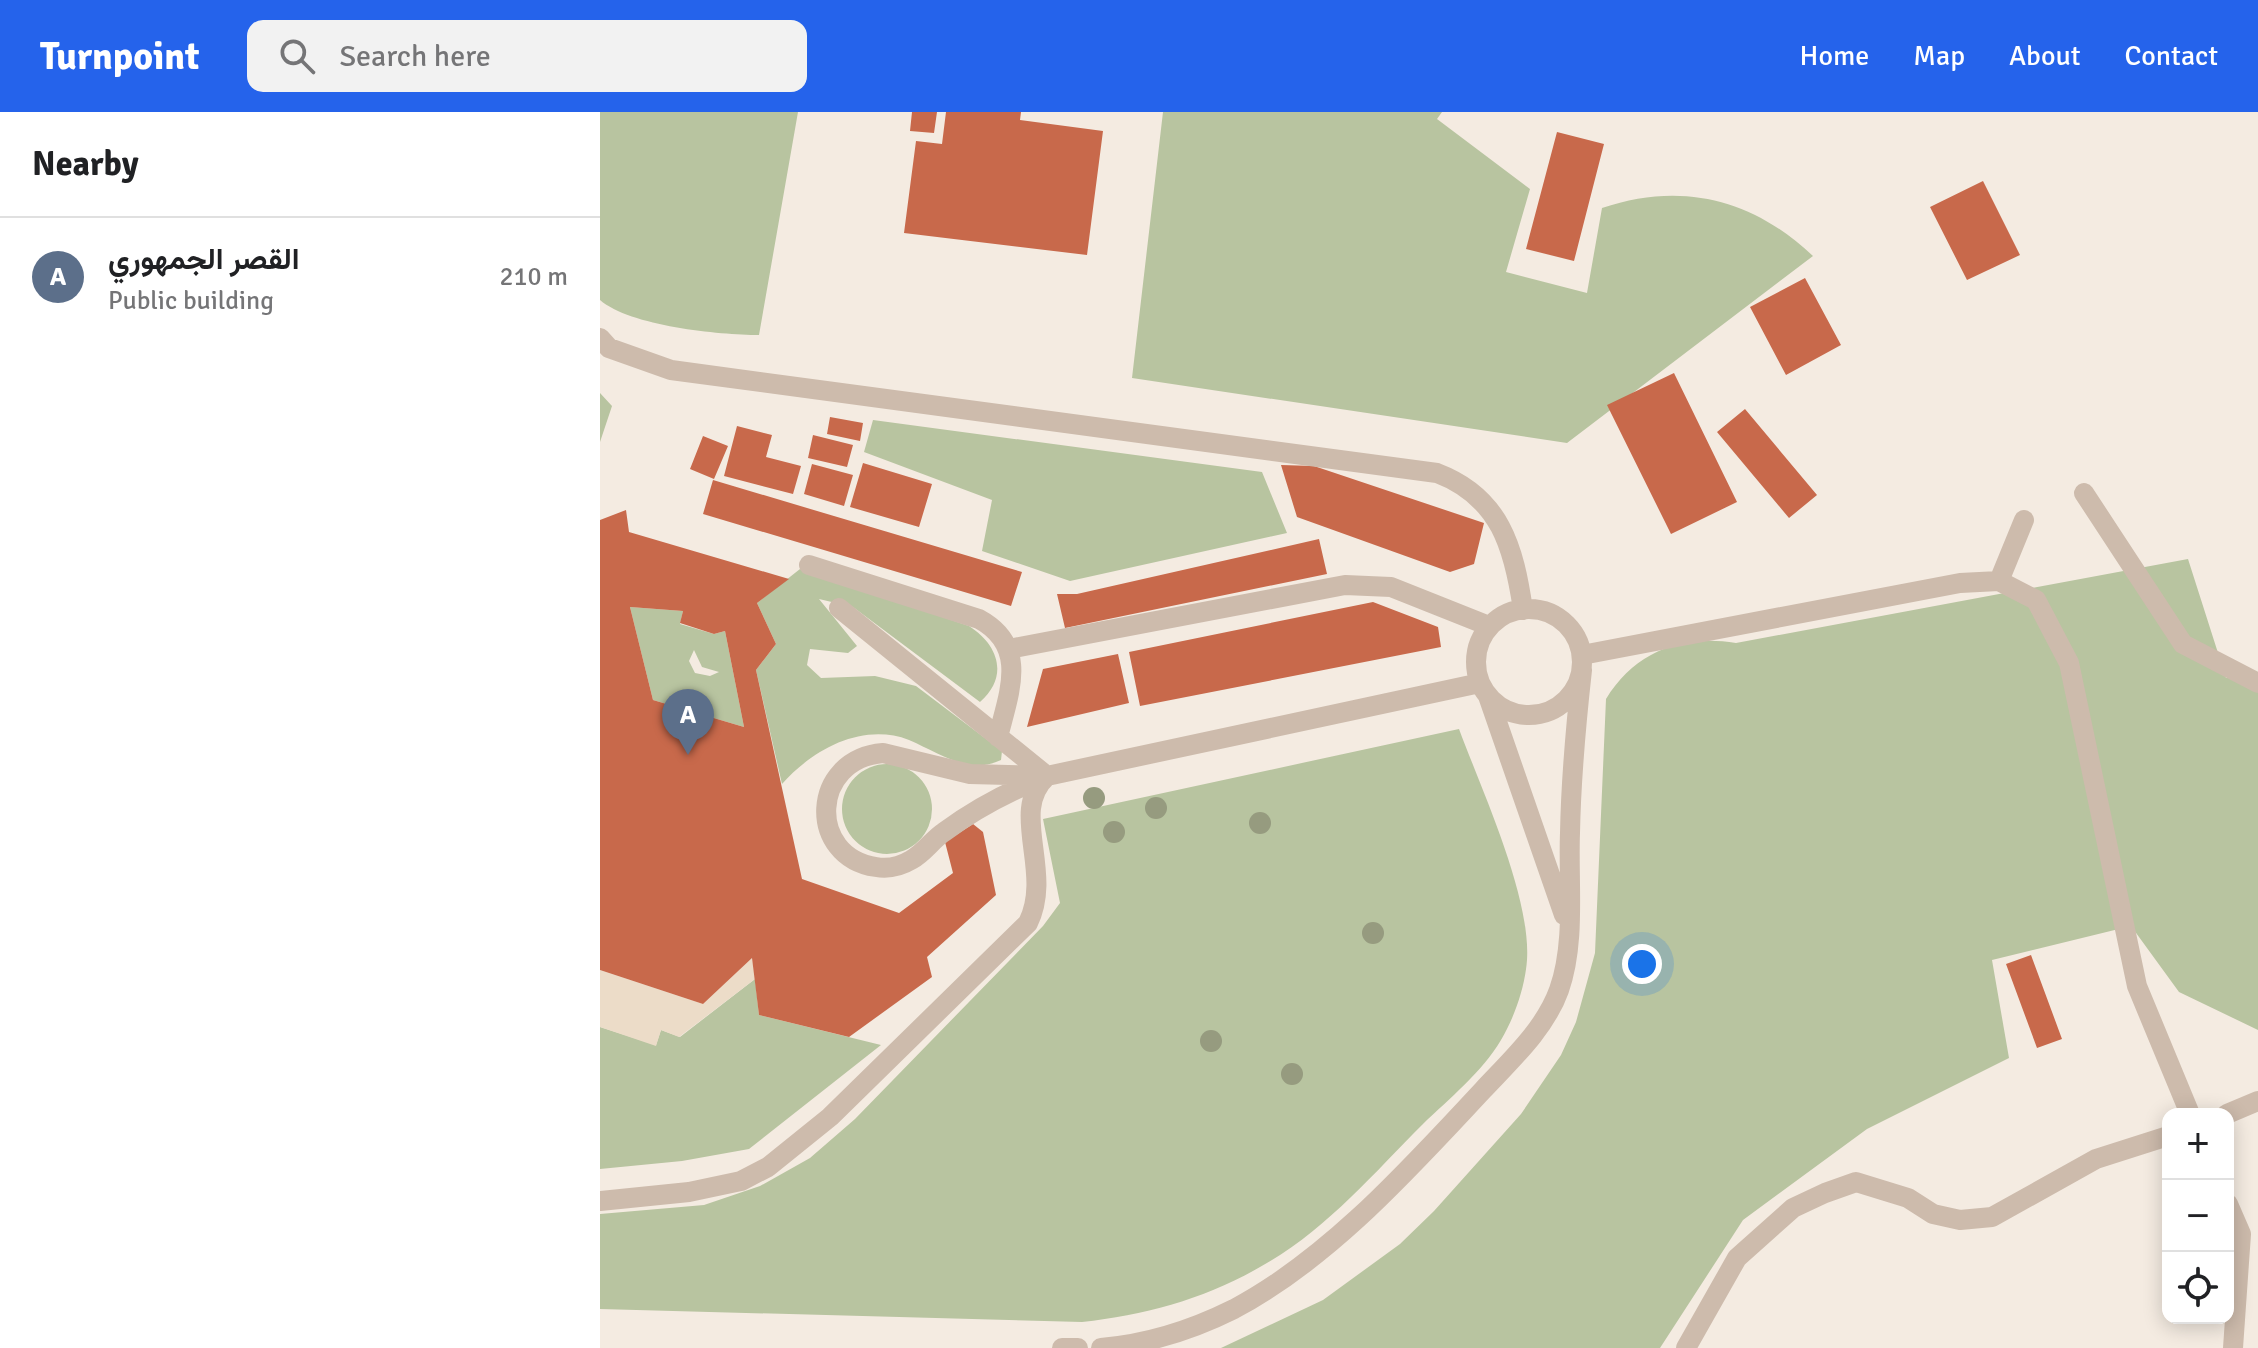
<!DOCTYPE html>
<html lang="en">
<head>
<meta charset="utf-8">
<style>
	:root { --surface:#fff; --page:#f2f2f2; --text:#202124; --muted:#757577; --line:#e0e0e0; --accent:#2563eb }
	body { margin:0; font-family:Signika,Vazirmatn,sans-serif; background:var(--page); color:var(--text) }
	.controls { position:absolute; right:24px; bottom:24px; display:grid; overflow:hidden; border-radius:16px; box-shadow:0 4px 20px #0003 }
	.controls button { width:72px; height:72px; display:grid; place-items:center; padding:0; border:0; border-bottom:2px solid var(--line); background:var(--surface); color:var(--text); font:40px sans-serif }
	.you { position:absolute; left:1042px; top:852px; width:28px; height:28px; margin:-20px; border:6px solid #fff; border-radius:50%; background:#1a73e8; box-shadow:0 0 0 12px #1a73e833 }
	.badge { display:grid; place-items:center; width:52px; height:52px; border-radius:50%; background:var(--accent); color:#fff; font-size:26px; font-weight:700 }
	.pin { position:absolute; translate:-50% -66px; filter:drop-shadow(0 2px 4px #0008) }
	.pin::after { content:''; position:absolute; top:42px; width:28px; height:24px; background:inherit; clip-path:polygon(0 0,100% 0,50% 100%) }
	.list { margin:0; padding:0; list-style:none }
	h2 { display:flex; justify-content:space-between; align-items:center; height:104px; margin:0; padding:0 32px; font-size:34px }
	h2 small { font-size:26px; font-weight:400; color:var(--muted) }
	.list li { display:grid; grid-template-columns:52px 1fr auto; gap:24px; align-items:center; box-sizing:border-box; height:120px; padding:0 32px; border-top:2px solid var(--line) }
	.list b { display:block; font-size:30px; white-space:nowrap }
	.list p { margin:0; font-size:26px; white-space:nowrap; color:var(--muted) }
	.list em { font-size:26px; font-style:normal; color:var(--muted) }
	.icon { flex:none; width:44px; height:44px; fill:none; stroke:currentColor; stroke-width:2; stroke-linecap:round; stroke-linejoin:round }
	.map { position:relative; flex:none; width:1658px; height:1236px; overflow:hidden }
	header { display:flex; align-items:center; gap:48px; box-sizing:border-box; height:112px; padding:0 40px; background:var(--accent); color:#fff }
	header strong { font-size:38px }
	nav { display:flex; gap:44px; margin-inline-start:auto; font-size:28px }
	.search { width:560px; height:72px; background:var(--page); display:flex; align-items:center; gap:20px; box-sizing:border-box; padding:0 28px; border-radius:16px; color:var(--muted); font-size:30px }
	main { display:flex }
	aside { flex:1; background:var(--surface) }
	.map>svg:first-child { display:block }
	.green { fill:#b8c4a0; fill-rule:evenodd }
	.plaza { fill:#ecdcc8 }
	.building { fill:#c8694b; fill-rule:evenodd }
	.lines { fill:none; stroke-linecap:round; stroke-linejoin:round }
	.minor { stroke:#cdbbac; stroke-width:20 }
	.tree { fill:#969b7f }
</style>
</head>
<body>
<header>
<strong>Turnpoint</strong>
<div class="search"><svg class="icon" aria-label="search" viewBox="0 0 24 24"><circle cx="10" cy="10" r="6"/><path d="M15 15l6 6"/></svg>Search here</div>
<nav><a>Home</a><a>Map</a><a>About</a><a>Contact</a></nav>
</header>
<main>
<aside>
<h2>Nearby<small></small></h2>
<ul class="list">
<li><span class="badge" style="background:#5c6f8a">A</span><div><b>القصر الجمهوري</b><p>Public building</p></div><em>210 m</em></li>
</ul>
</aside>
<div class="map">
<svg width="1658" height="1236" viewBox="0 0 1658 1236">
	<rect width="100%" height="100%" fill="#f4ebe1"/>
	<!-- green -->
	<path class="green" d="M0,0H198L159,223C119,223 30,214 0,188Z
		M563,0H842L837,7L930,77L906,160L987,181L1002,96C1081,69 1153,87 1213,144L967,331L532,266Z
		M0,281L12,294L0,330Z
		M273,308L662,360L687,421L470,469L382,439L392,388L264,340Z
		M1588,447L1626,566L1658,562V918L1579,880L1531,814L1392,848L1409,946L1267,1017L1143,1108L1060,1236H621L723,1188L800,1132L834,1099L921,1002L961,943L976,910L995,841L1006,587C1035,540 1081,522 1136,531Z
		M200,457L369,514C399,533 409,565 380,590L253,495L219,487L257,534L248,541L210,537L207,553L221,566L275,564L316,574L402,639L401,648C368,664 338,640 309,628C262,610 212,638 182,672L156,558L176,532L157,491Z
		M30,495L83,499L80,512L114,522L125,519L144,615L53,588ZM94,538L102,555L119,560L110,564L95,561L89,549Z
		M859,617C882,679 931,784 927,848C925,875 915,904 901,928C882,960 850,986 823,1012C772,1063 724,1120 660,1155C605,1187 545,1203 482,1210L0,1197V1102L104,1093L160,1074L210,1046L255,1007L443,814L460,791L443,707Z
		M242 697a45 45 0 1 1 90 0a45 45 0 1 1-90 0Z
		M155,867L159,903L281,933L149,1037L82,1049L0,1057V915L56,933L61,918L80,925Z"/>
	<!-- plaza -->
	<path class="plaza" d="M152,846L155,867L79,925L61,918L56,934L0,915V858L103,892Z"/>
	<!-- building -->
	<path class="building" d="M312,0H337L334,21L310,19Z
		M346,0H421L420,8L503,19L487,143L304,121L316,29L342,32Z
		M957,20L1004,32L974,149L926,137Z
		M1383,69L1420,143L1367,168L1330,95Z
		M1205,166L1241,233L1186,263L1150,195Z
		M1074,261L1137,390L1071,422L1007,293Z
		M1145,297L1217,383L1189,406L1117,320Z
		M230,305L263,311L260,329L227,322Z
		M137,314L172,323L166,345L201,354L193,382L124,364Z
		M213,323L253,333L247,355L208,346Z
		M103,324L128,334L114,367L90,357Z
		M263,351L332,372L319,415L250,395Z
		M212,352L253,363L244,394L204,382Z
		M681,353L714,354L884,411L874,452L850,460L697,405Z
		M113,368L422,460L411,494L103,402Z
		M26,398L29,420L189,467L157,491L176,532L156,558L202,767L299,801L353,761L345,730L373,712L383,720L396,783L327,845L332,865L249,925L159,903L152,846L103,892L0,858V408ZM30,495L83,499L80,511L114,522L125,519L144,615L53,588Z
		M719,427L727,462L465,516L457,482H477Z
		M773,490L838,515L841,535L540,594L529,540Z
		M518,542L529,591L427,615L443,557Z
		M1431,843L1462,927L1437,936L1406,852Z"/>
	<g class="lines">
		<!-- minor -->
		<path class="minor" d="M0,226L9,236L71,258L837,361C900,385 914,435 923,498
			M1484,381L1583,532L1658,571
			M209,453L379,507C429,534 409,581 398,625
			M1399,469L1424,408
			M239,496L447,664
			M876 550a53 53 0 1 1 106 0a53 53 0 1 1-106 0Z
			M409,537L745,473L791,475L889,514
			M982,543L1360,471L1399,469L1436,488L1469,551L1537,874L1590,1002
			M888,584L964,803
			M283,641L370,662L447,664C409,679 376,696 344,720C332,728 324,741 311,748C301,754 288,757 276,755C207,745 210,647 283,641Z
			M1627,1002L1658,989
			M0,1089L89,1080L141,1069L168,1055L230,1005L428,811C454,759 408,699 447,664L880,571
			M1628,1092L1641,1122L1633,1236
			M462,1236H478
			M501,1236C548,1232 592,1218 634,1197C730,1146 809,1057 883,978C911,948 945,917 959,878C976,830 968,771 970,721C971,667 976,612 982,558
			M1086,1236L1137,1146L1193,1096L1225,1081L1256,1070L1308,1086L1333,1102L1360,1108L1392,1105L1496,1047L1568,1024"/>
	</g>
	<!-- trees -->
	<g class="tree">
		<circle cx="494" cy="686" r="11"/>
		<circle cx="556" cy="696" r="11"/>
		<circle cx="660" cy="711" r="11"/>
		<circle cx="514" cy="720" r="11"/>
		<circle cx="773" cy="821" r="11"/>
		<circle cx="611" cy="929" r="11"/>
		<circle cx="692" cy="962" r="11"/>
	</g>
</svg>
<div class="controls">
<button>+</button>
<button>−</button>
<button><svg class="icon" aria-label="locate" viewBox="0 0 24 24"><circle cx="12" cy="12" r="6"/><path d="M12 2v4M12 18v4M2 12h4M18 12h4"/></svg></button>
</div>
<div class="you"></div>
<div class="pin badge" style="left:88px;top:643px;background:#5c6f8a">A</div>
</div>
</main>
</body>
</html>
